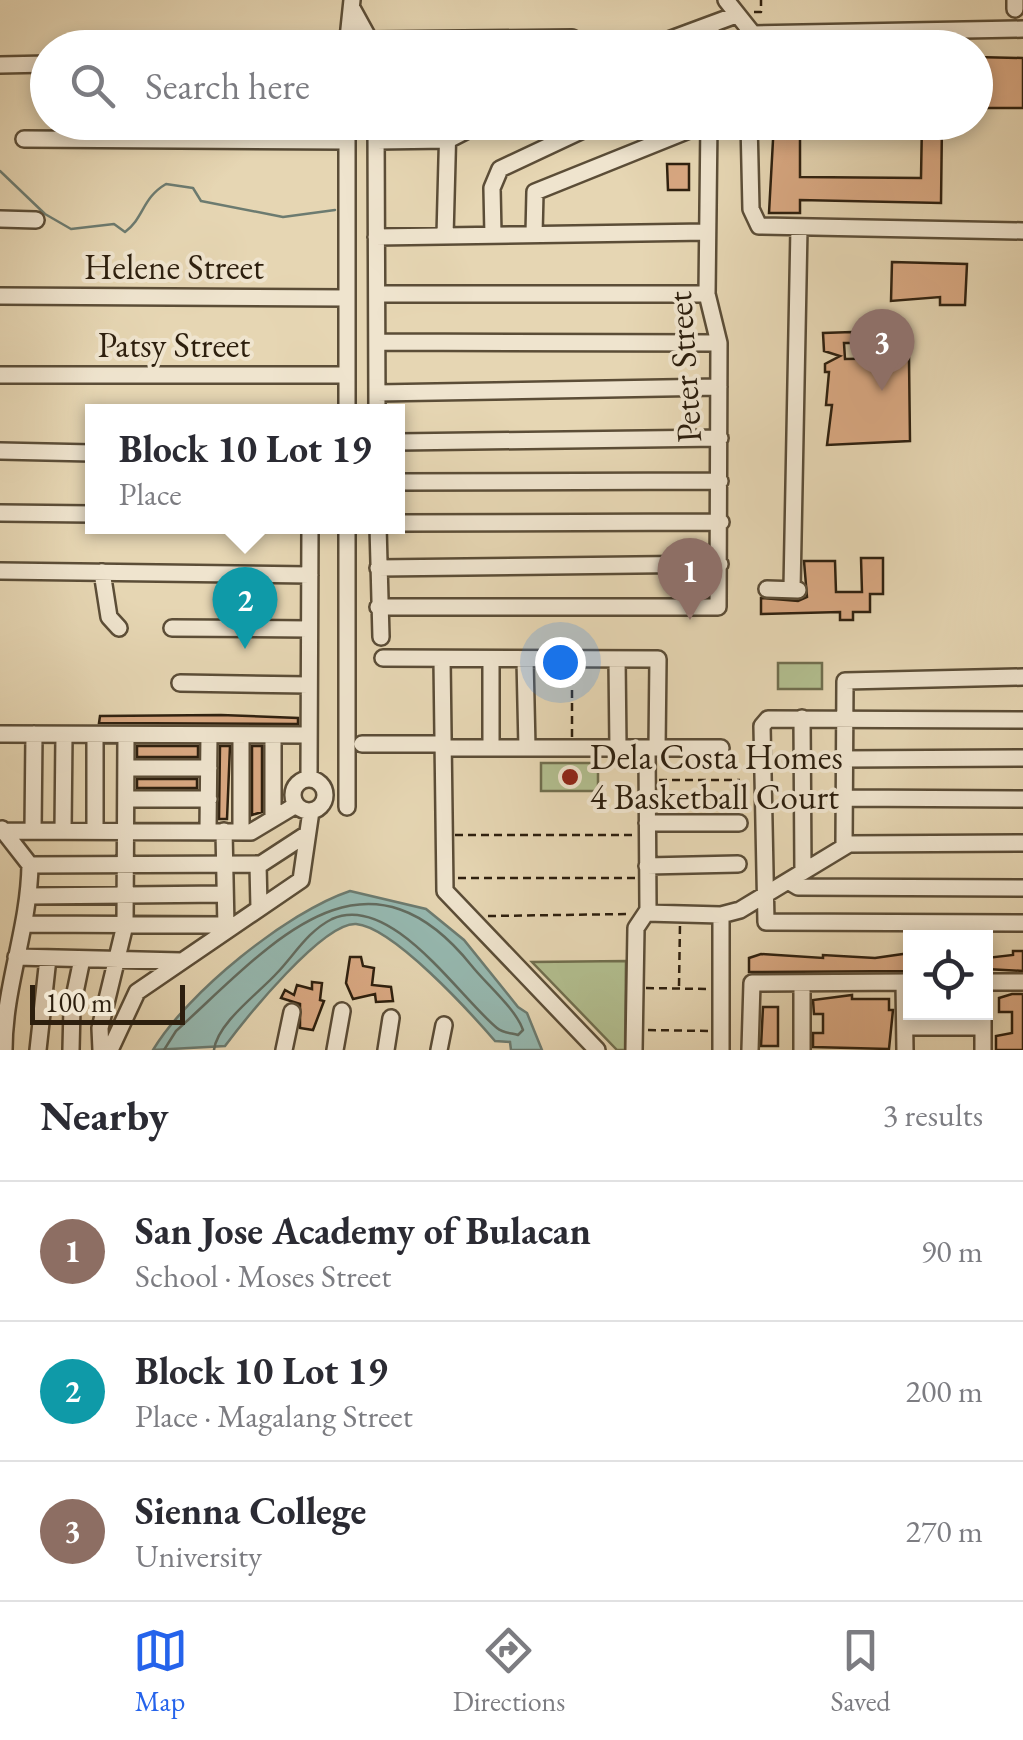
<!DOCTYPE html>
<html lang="en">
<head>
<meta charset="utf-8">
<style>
	:root { --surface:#fff; --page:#f2f2f3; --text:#2b2b33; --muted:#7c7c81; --line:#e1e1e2; --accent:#2563eb }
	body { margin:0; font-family:"EB Garamond",serif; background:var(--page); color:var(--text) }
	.controls { position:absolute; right:30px; bottom:30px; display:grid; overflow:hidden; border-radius:0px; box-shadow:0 5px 15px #0003 }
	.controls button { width:90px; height:90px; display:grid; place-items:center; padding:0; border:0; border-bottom:2px solid var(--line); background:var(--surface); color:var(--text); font:50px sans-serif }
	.scale { position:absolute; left:30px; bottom:25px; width:155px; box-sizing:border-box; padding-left:10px; border:5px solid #2d1f0e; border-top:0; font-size:28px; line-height:35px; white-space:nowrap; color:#2d1f0e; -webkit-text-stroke:8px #efe4ce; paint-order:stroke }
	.you { position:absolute; left:560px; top:662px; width:35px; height:35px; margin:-25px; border:8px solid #fff; border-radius:50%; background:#1a73e8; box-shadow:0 0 0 15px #1a73e833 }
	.badge { display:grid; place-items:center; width:65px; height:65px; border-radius:50%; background:var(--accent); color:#fff; font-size:32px; font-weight:700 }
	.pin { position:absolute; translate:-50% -82px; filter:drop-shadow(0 2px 5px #0008) }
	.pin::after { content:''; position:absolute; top:52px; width:35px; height:30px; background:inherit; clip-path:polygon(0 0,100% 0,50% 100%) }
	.popup { position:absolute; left:85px; top:404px; width:320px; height:130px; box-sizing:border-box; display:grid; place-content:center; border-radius:0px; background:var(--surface); filter:drop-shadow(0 2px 8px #0005); font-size:32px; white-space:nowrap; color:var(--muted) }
	.popup b { font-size:38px; color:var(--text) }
	.popup::after { content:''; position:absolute; left:50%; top:100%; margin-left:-20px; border:20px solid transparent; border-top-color:var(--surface) }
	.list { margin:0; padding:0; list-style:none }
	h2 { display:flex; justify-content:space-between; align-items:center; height:130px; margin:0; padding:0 40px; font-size:42px }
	h2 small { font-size:32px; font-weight:400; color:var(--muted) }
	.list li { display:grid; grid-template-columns:65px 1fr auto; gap:30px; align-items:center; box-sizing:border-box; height:140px; padding:0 40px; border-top:2px solid var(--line) }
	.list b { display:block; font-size:38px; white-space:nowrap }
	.list p { margin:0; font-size:32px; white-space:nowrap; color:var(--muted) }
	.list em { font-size:32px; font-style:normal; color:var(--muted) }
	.icon { flex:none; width:55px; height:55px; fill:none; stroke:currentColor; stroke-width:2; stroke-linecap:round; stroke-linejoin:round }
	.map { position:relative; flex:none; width:1023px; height:1050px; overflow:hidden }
	.search { position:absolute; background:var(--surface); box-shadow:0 5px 15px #0003; left:30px; right:30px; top:30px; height:110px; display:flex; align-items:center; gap:25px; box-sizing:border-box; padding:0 35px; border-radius:55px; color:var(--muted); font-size:38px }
	.sheet { height:550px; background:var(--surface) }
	nav { display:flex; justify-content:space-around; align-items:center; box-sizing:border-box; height:140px; border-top:2px solid var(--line); background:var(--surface); font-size:28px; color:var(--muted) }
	nav a { display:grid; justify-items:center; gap:5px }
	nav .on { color:var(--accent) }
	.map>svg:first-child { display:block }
	.green { fill:#b2be8f; stroke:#706e4e; stroke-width:2.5 }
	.water { fill:#96b9b1; stroke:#6c7b70; stroke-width:2.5 }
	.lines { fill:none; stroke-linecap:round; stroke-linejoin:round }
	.shore { stroke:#626c60; stroke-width:2.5 }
	.stream { stroke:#6c7b70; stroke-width:2.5 }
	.building { fill:#d9a882; stroke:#2d1f0e; stroke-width:2.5 }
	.minor-casing { stroke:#5b4d37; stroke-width:20 }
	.path { stroke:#2d1f0e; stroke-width:2.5; stroke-dasharray:8 5; stroke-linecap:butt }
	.minor { stroke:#efe4ce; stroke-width:15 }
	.poi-dot { fill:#8f2418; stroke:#efe4ce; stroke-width:4 }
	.labels { text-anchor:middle; stroke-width:8; stroke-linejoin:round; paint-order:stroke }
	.street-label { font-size:35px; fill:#2d1f0e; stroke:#efe4ce }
	.poi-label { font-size:35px; fill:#2d1f0e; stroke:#efe4ce; text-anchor:start }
</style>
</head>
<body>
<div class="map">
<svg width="1023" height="1050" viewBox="0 0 1023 1050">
	<rect width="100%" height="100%" fill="#e6d6b3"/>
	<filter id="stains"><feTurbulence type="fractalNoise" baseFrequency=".002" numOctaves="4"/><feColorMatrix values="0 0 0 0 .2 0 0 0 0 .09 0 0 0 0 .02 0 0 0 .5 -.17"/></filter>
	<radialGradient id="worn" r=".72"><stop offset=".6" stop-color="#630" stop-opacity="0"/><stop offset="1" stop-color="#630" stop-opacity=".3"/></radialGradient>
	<!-- green -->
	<path class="green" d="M778,663H822V689H778Z
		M541,763H598V791H541Z
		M626,961L625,1050H617L532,962Z"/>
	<!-- water -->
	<path class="water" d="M350,891L426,909L464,940L518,1007L527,1013L542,1050H511L510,1042L495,1041C470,1012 393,927 356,924C323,922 246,1018 225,1046L153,1050C187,993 287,912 350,891Z"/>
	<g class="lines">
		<!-- shore -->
		<path class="shore" d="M164,1050L176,1031C266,950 362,830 471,965C486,984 516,1009 523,1030L518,1035C511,1033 503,1033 497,1028C459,997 391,892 332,919C308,931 295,954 277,973C259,993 217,1023 214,1050"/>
		<!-- stream -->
		<path class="stream" d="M0,171L45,214L71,229L114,224L125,232C144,218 142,198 166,184L193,188L201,201L283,217L335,210"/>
	</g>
	<!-- building -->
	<path class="building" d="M976,57L1023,58V108H976Z
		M774,122H800V177L921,178L922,122H942L941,203L800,200V213H769Z
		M667,164H689V190H668Z
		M892,262L967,264L965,305H940V297L891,301Z
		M852,332V343H844L845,359L909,358L910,441L827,445L832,405H826L829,372H825V364L840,356L824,351L823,333Z
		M861,558H883V594H870V612H853V620H840V612L761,614V598L798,601L807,597L804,561H835L836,592H862Z
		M221,715L298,718V724L99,723L100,716Z
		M137,746H198V757H137Z
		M220,746H230L227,819H219Z
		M252,746H262V812L252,815Z
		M137,779H197V788H137Z
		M1013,951H1023V971L986,969V958L1013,955Z
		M910,953V971L749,972V958L761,954L823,958V955L875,958Z
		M350,957H361L363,966L374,968L372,985L391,987L393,1001L376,1002L375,994L353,999L346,983Z
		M312,982L322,983L320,1000L324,1001L313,1030L300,1028V1004L281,998L285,990L294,995L297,985L312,989Z
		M1012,994H1023V1050H996V1036L1012,1033V1012H999V998Z
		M852,995V999H889V1010H893L889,1049L813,1047V1033H823V1014H814L813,1000Z
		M763,1007H778V1046H761Z"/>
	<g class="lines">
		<!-- minor casing -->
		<g class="minor-casing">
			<path id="minor" d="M726,0L753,34
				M1015,0V9
				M352,8L374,48
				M711,25V48
				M753,34L1023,29
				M371,40L572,38L592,48
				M347,48L352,0
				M647,48L736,15
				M0,65L48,64
				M347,122V412
				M376,122L377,412
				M749,122L751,209L759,226L1023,231
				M24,139L347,141
				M376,141L448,140L483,122
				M0,219L36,220
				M493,235L492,188L500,169L600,122
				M445,236L448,122
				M376,237L707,232
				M377,294H707
				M0,296L347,298
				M377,342L719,343
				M0,375H347
				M377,393L719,387
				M398,442L720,438
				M0,451L92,453
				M398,482L720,481
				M0,513L92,514
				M398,523L721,522
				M347,526V807
				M378,526L381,637
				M378,568L720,564
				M0,571L310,575
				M102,572L109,617L119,628
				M767,589L798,590
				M792,589L799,228
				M378,607H718L719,343L707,294L709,122L535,192L534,234
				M172,628L309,629
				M383,658L658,659L657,748
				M442,659L445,891L597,1050
				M525,659L527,748
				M617,659L618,748
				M180,683L309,685
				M802,718L803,872
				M1023,720L768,719L762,726L766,922L1023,923
				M0,734L309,735
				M241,735V832
				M362,744H442
				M442,748H721
				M491,748V659
				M843,759L1023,758
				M126,768H209
				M309,778L310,526
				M293 795a16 16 0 1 1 32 0a16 16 0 1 1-32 0Z
				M844,798L1023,799
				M126,799H209
				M273,818V735
				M647,823H739
				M2,829L30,865C29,929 4,986 4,1050
				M4,831L251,832L296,805
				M33,831L34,734
				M63,831L64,735
				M95,831V735
				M208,831L209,735
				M224,831L226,928
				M844,846L845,681L1023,677
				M258,864L259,908
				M30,865L261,864L307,834
				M647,866L738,864
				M788,881L798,887L1023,888
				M29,896L225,894
				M646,913L721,915L740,910L849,844L1023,843
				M721,915V1050
				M26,924L226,925
				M16,957L181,961
				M904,982L905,1050
				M986,982H1023
				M905,1027H983
				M38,1050L48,958
				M71,1050L72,1007L82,959
				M101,1050L100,1028L125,925L126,735
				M110,1050L137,992L301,880L311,811
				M284,1050L292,1012
				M335,1050L342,1011
				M386,1050L391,1018
				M439,1050L444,1025
				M634,1050L636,928L648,910L647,748
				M750,1050L752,983L910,982
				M802,1050V983
				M983,1050V1012"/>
		</g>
		<!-- path -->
		<path class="path" d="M754,12H761V0
			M572,737V670
			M659,780H740
			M455,835H637
			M458,878H635
			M488,916L630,914
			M679,986L680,924
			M646,988L708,989
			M648,1030L710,1031"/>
		<!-- minor -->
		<use href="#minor" class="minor"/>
	</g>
	<!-- markers -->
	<circle class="poi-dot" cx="570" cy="777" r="10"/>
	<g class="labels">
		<!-- street labels -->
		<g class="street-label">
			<text x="174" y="279">Helene Street</text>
			<text x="174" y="357">Patsy Street</text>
			<text transform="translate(684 367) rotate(-94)" y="12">Peter Street</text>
		</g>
		<!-- poi labels -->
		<g class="poi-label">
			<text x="590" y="769">Dela Costa Homes<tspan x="590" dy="40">4 Basketball Court</tspan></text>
		</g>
	</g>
	<rect width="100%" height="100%" filter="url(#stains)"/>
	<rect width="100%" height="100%" fill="url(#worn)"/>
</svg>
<div class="controls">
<button><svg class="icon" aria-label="locate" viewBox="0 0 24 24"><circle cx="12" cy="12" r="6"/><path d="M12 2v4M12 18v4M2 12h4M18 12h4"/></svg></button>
</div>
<div class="scale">100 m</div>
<div class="you"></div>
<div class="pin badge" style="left:690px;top:620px;background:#8d6e63">1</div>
<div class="pin badge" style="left:245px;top:649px;background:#0f9aa8">2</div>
<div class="popup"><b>Block 10 Lot 19</b>Place</div>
<div class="pin badge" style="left:882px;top:391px;background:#8d6e63">3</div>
<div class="search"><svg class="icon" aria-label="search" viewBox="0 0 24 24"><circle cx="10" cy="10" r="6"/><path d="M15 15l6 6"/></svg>Search here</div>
</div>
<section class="sheet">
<h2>Nearby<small>3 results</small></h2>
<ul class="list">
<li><span class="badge" style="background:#8d6e63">1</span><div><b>San Jose Academy of Bulacan</b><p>School · Moses Street</p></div><em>90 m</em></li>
<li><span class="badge" style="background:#0f9aa8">2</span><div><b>Block 10 Lot 19</b><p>Place · Magalang Street</p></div><em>200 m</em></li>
<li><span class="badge" style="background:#8d6e63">3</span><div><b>Sienna College</b><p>University</p></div><em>270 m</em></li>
</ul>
</section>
<nav>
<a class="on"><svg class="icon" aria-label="map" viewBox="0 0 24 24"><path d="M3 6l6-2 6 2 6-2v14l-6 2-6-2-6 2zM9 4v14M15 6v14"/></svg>Map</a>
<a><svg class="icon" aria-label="directions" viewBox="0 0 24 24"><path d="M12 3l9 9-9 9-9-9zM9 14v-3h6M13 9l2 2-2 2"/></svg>Directions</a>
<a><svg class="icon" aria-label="saved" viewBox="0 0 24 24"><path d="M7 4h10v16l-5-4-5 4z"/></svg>Saved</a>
</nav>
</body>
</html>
